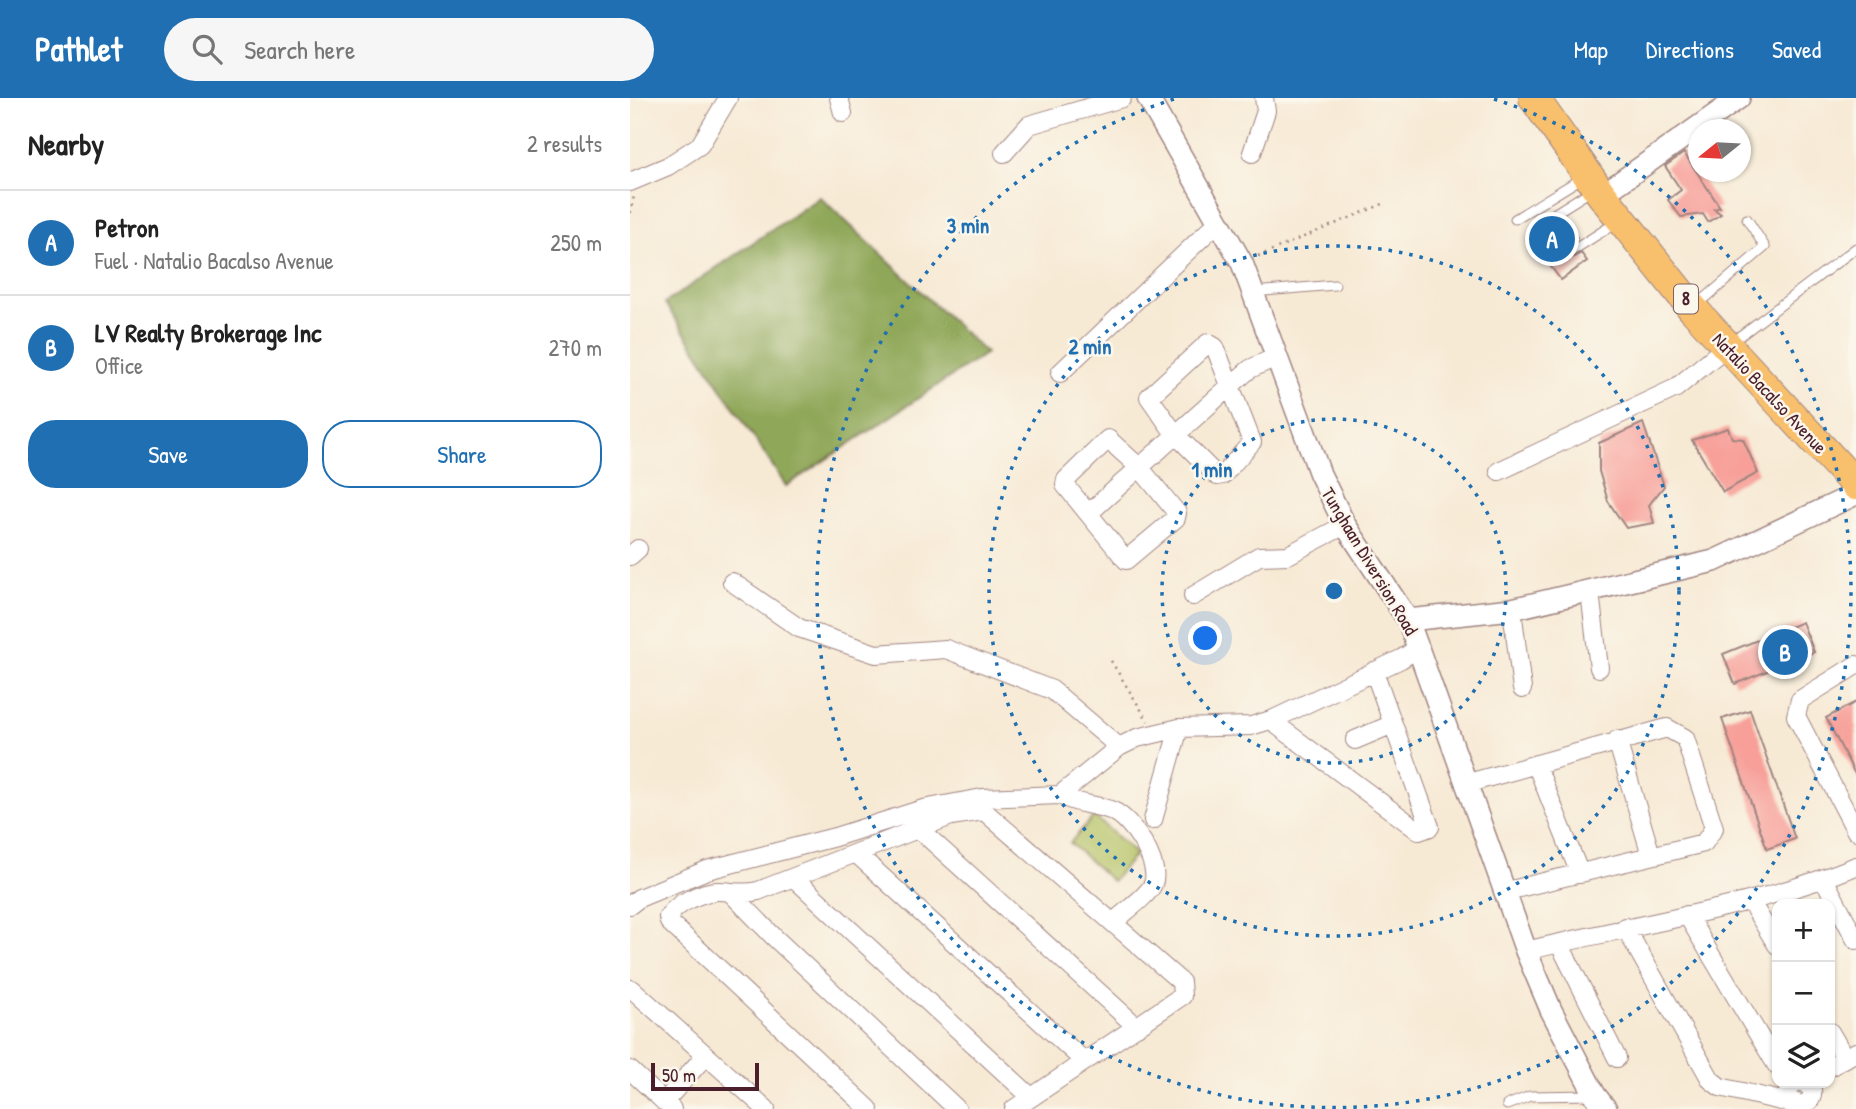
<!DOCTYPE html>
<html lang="en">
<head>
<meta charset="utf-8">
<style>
	:root { --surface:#fff; --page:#f6f6f6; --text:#222; --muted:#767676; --line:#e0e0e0; --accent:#1f6fb2 }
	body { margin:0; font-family:"Patrick Hand",sans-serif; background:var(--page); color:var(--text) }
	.controls { position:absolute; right:21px; bottom:21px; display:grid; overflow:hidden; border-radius:14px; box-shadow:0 2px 5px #0004 }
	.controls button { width:63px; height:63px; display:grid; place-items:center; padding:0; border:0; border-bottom:2px solid var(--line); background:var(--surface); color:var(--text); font:35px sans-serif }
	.compass { position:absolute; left:1058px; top:21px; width:63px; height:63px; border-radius:50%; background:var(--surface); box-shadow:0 2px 5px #0004; rotate:252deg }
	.scale { position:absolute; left:21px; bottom:18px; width:108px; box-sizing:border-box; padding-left:7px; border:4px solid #4a1f2b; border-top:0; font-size:19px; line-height:24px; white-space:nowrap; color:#4a1f2b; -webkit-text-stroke:5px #fbf7ec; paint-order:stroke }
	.you { position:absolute; left:576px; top:541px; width:24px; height:24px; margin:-18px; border:5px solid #fff; border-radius:50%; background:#1a73e8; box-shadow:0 0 0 10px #1a73e833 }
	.badge { display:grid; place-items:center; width:46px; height:46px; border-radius:50%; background:var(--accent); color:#fff; font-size:23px; font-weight:700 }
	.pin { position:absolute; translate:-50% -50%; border:4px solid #fff; box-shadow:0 2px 7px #0006 }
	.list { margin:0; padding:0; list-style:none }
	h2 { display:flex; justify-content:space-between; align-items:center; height:91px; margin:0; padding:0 28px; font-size:30px }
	h2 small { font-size:23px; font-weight:400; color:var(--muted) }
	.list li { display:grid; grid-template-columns:46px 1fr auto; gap:21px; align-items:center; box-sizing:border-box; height:105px; padding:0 28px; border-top:2px solid var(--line) }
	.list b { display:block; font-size:26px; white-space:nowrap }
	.list p { margin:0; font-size:23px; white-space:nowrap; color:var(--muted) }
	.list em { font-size:23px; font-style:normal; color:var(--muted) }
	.actions { display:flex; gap:14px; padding:21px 28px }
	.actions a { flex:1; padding:16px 0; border:2px solid var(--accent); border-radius:28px; text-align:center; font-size:24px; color:var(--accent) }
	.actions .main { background:var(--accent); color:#fff }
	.icon { flex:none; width:38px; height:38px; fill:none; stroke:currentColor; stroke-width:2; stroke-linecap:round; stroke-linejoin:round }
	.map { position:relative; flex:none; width:1226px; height:1011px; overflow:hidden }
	header { display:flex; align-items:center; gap:42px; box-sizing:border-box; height:98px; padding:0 35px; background:var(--accent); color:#fff }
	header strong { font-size:33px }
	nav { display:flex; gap:38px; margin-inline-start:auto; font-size:24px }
	.search { width:490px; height:63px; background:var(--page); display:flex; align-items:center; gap:18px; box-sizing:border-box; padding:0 24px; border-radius:38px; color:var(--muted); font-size:26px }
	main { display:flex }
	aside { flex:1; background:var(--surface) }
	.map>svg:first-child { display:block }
	.green { fill:#b4c163; stroke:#7f7047; stroke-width:2 }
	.forest { fill:#8fa759; stroke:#6c6342; stroke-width:2 }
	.building { fill:#f79f98 }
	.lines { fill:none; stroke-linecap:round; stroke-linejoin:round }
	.service-casing { stroke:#a08480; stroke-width:11 }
	.minor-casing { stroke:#a08480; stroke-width:20 }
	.tertiary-casing { stroke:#a08480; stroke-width:24 }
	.trunk-casing { stroke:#a08480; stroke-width:32 }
	.path { stroke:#a08480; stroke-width:2.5; stroke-dasharray:2 5; stroke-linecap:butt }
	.service { stroke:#fff; stroke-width:9 }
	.minor { stroke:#fff; stroke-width:18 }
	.tertiary { stroke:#fff; stroke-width:21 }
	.trunk { stroke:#f8bf6c; stroke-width:30 }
	.ring { fill:none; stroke:#1f6fb2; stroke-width:3.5; stroke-dasharray:3.5 7 }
	.labels { text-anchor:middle; stroke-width:5; stroke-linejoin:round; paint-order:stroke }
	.shield { fill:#fbf7ec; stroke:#7f6065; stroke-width:2 }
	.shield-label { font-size:18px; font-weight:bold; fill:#4a1f2b }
	.street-label { font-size:19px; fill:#4a1f2b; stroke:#fbf7ec }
	.centre { fill:#1f6fb2; stroke:#fbf7ec; stroke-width:3.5 }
	.ring-label { font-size:21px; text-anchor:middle; font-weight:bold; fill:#1f6fb2; stroke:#fbf7ec; stroke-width:5; stroke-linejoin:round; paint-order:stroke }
</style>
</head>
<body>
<header>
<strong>Pathlet</strong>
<div class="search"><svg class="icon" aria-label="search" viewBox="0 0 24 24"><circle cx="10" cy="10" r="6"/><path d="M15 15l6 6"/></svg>Search here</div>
<nav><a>Map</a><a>Directions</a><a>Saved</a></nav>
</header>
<main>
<aside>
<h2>Nearby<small>2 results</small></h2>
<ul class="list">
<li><span class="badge">A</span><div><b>Petron</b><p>Fuel · Natalio Bacalso Avenue</p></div><em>250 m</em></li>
<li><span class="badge">B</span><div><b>LV Realty Brokerage Inc</b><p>Office</p></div><em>270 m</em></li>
</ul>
<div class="actions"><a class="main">Save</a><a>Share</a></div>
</aside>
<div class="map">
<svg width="1226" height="1011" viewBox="0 0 1226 1011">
	<rect width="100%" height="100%" fill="#fbf7ec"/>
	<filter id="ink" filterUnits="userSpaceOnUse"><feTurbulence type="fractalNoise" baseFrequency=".0143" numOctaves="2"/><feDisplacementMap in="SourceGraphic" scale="14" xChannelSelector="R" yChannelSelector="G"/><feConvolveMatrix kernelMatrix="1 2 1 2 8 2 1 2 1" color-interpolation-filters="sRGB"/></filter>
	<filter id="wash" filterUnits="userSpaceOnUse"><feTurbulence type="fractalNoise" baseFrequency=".00686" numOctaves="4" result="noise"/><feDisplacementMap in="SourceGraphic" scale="28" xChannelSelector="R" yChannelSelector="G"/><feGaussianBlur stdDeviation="1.57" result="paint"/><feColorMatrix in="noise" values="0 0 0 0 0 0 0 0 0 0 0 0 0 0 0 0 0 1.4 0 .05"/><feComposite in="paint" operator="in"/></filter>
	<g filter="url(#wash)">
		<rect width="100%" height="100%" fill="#f7ead5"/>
		<!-- green -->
		<path class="green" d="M464,718L506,756L482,783L440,745Z"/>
		<!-- forest -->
		<path class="forest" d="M190,99L356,255L156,388L35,205Z"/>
		<g id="blocks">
			<!-- building -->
			<path class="building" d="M1054,55L1090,109L1084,111L1091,116L1078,124L1073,116L1051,119L1038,102L1051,92L1035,68Z
				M933,118L947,140L935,149L925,146L923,156L932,165L951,155L957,163L931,182L915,161L912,163L897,142L909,134L918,136L921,126Z
				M1013,325L1034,388L1019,407L1024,425L996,430L978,403L969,373V345Z
				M1098,330L1102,340L1113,341L1128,375L1093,394L1062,342Z
				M1172,524L1184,554L1105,586L1093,556Z
				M1226,604V678L1196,620Z
				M1120,612L1165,741L1137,751L1092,621Z"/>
		</g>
	</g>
	<g filter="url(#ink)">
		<use href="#blocks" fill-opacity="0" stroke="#a08480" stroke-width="2"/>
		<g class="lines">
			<!-- service casing -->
			<g class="service-casing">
				<path id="service" d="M885,121L955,78
					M915,130L911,124L962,92
					M929,152L934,158L987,124
					M623,194L705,187
					M1066,208L1135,149L1117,121
					M1102,244L1226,150
					M877,1007L900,998L963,997"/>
			</g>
			<!-- minor casing -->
			<g class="minor-casing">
				<path id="minor" d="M209,0L213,15
					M374,55L399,27L492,0
					M622,55L636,13L634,0
					M0,84L38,68L70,47L98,0
					M578,245L585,249L622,344L593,377L587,378L545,336L519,299Z
					M430,275L588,124
					M478,341L510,370L547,415L546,420L496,462L435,387L436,382Z
					M869,373L1046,290L1097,248
					M459,415L600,288L620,271L646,259
					M0,458L8,451
					M102,484L169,530L246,556L316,551L422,592L489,649
					M960,494L969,570
					M563,498L629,458L658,457L715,427
					M882,511L892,591
					M1226,567L1170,602L1166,618L1226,733
					M644,621L648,628L789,733L800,729L744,573
					M725,642L763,626
					M987,642L1021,757
					M906,666L950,776
					M835,686L1037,630L1055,640L1084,730L1074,745L877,793
					M430,697C447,707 465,706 483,713C502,721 531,765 523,786C517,799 494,814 484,824
					M523,722L549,630
					M289,731L507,929
					M228,757L454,963
					M164,780L401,999
					M1194,781L1226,842
					M100,794L145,840L327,1011
					M1120,803L1147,847
					M0,807L9,800L77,772L205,739L293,711L352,700L430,697L489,649L507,640L549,630L621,628L644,621L771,561L790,549
					M1057,817L1147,968
					M995,829L1081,982L1090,989L1160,1005
					M930,847L987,960
					M896,853C1005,826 1121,811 1226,768
					M2,891L136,1011
					M1200,934L1215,960
					M1200,969L1226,954
					M0,972L42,1011
					M1165,985L1158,992C1157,1011 1185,1011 1182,992L1175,985
					M34,1004L75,958
					M239,1011L39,824L38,819C45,806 73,793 88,793C102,793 113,797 128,793L321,718L354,713L551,884L552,898L384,1011"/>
			</g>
			<!-- tertiary casing -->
			<g class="tertiary-casing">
				<path id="tertiary" d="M518,0L612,165L690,376L715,427L778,522L896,853L921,912L965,997L976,1011
					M972,97L1109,0
					M778,522L882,511L1084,463L1226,396"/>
			</g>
			<!-- trunk casing -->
			<g class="trunk-casing">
				<path id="trunk" d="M904,0L972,97L1063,211L1226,387"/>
			</g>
			<!-- path -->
			<path class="path" d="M0,115L4,98
				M628,158L753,106
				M481,563L518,623"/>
			<!-- service -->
			<use href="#service" class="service"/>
			<!-- minor -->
			<use href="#minor" class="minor"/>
			<!-- tertiary -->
			<use href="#tertiary" class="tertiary"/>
			<!-- trunk -->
			<use href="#trunk" class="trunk"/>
		</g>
	</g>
	<!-- distance rings -->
	<g class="ring">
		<circle cx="704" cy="493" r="172"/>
		<circle cx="704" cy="493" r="345"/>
		<path d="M864 1A517 517 0 1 1 544 1"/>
	</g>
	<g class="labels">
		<!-- shield labels -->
		<rect class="shield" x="1044" y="186.5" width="24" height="29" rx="5"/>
		<g class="shield-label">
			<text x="1056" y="207">8</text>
		</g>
		<!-- street labels -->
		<g class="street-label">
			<text transform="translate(1140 295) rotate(47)" y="7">Natalio Bacalso Avenue</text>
			<text transform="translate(740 463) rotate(59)" y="7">Tunghaan Diversion Road</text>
		</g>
	</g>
	<circle cx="704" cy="493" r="10" class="centre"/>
	<g class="ring-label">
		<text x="338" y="135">3 min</text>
		<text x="460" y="256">2 min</text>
		<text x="582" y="379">1 min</text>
	</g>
</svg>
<div class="controls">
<button>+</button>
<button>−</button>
<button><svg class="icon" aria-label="layers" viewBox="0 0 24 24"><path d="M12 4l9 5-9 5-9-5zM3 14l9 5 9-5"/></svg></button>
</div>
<svg class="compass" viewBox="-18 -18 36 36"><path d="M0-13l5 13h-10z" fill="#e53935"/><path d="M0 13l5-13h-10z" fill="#767676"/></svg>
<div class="scale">50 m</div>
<div class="you"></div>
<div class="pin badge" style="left:922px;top:141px">A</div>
<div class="pin badge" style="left:1155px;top:554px">B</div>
</div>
</main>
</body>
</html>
